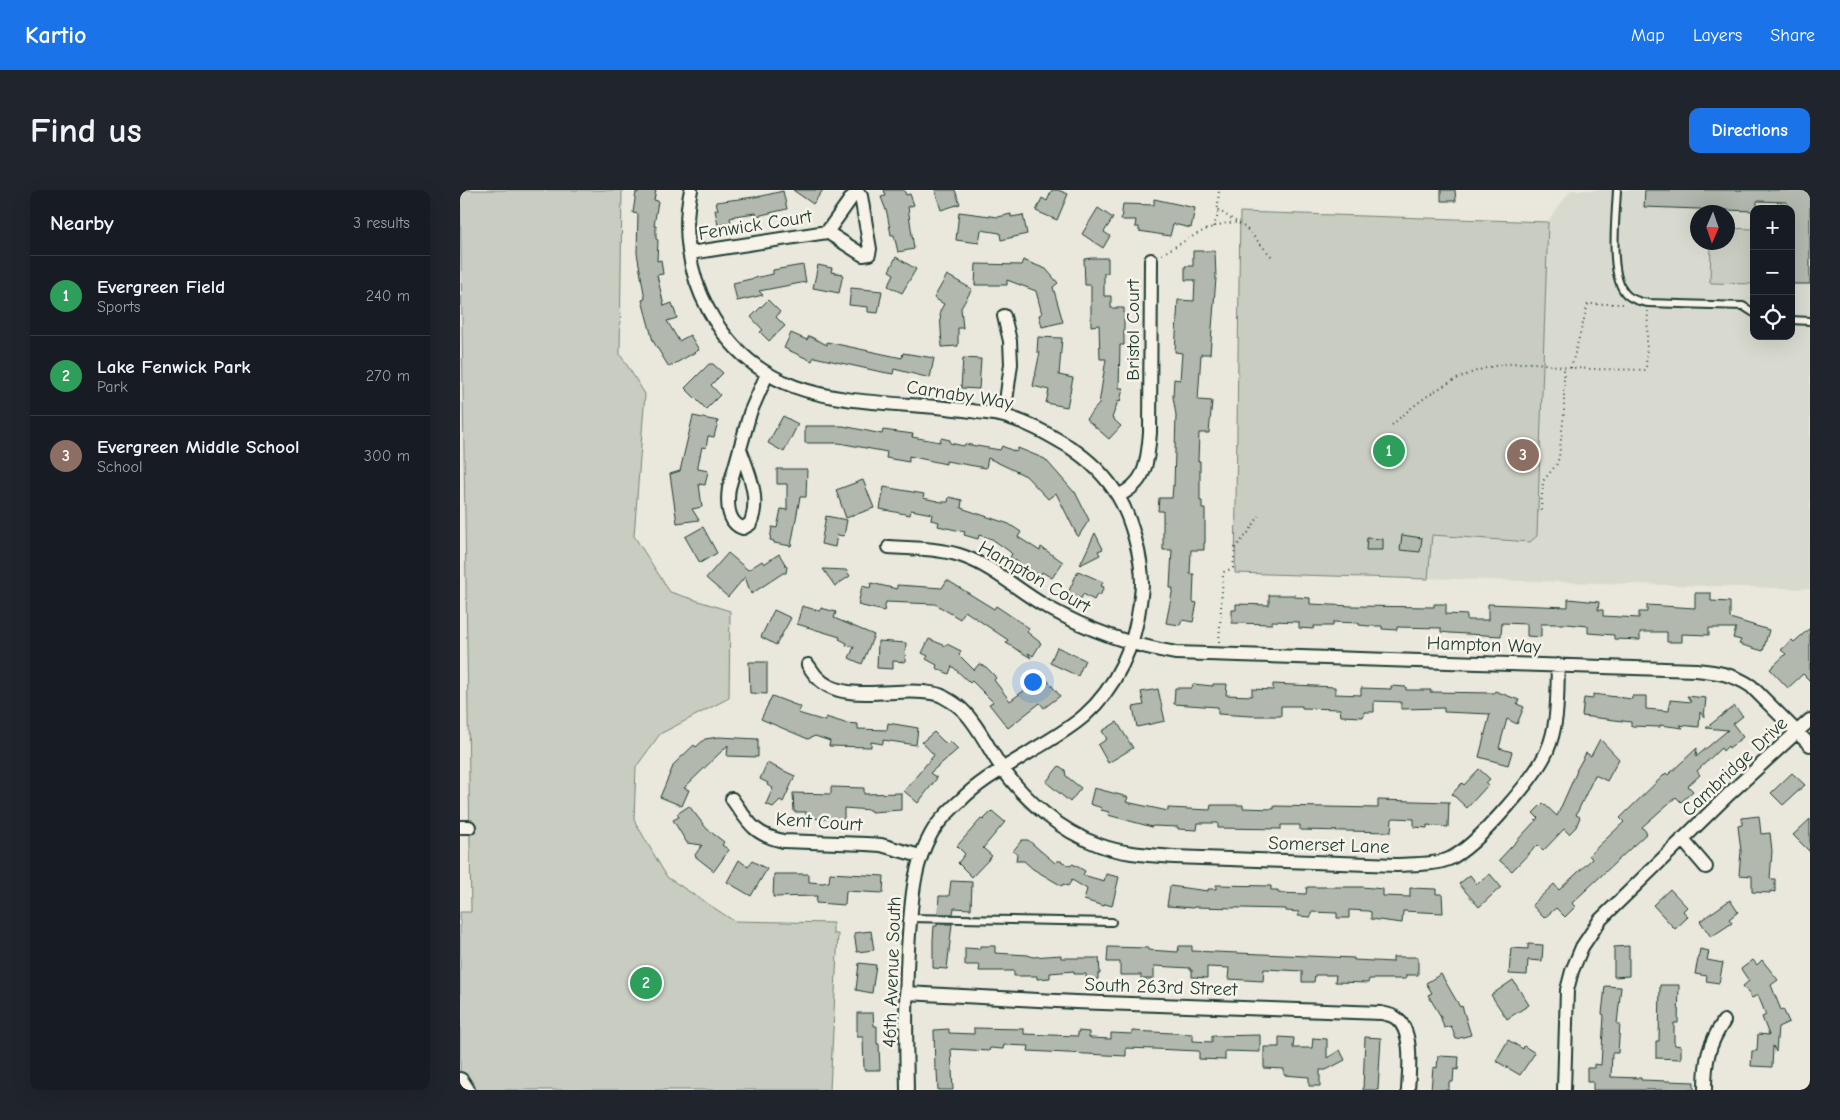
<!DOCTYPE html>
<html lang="en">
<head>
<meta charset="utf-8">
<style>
	:root { --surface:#171b24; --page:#20242c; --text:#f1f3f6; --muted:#9ea1a6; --line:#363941; --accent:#1a73e8 }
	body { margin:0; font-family:"Comic Neue",sans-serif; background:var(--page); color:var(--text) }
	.controls { position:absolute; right:15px; top:15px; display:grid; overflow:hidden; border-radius:10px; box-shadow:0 5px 20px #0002 }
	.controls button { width:45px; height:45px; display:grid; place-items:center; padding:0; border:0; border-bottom:1px solid var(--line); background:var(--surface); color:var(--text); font:25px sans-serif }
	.compass { position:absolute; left:1230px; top:15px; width:45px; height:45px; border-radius:50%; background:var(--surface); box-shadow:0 5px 20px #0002; rotate:182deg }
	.you { position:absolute; left:572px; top:491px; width:18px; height:18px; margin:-12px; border:4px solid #fff; border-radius:50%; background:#1a73e8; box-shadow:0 0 0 8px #1a73e833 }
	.badge { display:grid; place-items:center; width:32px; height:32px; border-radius:50%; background:var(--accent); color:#fff; font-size:16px; font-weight:700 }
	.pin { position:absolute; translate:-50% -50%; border:2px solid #fff; box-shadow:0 1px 5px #0006 }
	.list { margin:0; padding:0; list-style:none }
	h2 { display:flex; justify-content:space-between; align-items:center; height:65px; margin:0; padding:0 20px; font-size:21px }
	h2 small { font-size:16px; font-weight:400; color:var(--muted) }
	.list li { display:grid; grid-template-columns:32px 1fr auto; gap:15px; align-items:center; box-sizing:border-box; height:80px; padding:0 20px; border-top:1px solid var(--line) }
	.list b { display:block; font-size:19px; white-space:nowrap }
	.list p { margin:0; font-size:16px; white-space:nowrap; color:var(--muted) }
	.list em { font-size:16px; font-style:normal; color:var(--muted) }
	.icon { flex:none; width:28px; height:28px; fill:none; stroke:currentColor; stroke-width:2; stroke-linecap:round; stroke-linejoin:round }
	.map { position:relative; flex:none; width:1350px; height:900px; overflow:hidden; border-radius:10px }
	header { display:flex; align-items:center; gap:30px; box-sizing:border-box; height:70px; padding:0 25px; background:var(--accent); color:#fff }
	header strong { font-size:24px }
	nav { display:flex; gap:28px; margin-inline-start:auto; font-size:18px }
	.intro { display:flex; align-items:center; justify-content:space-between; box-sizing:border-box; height:120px; padding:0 30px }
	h1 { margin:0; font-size:35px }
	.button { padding:12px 22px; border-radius:10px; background:var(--accent); color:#fff; font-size:18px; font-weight:700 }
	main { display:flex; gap:30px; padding:0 30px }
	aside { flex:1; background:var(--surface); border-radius:10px; box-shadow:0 5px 20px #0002 }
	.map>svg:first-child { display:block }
	.built { fill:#d9dacf; fill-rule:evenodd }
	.green { fill:#c8ccc1; stroke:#74847a }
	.building { fill:#b2b8ae; stroke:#1f3d34 }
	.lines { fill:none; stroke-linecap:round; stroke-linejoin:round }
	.service-casing { stroke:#1f3d34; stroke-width:10 }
	.minor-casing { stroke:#1f3d34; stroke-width:16 }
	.tertiary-casing { stroke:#1f3d34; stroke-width:20 }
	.path { stroke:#1f3d34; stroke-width:2; stroke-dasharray:1 4; stroke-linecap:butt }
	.service { stroke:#f7f3e8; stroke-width:6 }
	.minor { stroke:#f7f3e8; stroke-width:12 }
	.tertiary { stroke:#f7f3e8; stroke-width:16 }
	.labels { text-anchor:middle; stroke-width:5; stroke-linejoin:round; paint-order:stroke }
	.street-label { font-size:19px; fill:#1f3d34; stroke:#f7f3e8 }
</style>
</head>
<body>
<header>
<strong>Kartio</strong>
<nav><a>Map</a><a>Layers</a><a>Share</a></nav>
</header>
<div class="intro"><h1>Find us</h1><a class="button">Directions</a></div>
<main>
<aside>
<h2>Nearby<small>3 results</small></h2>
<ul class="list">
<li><span class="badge" style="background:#2e9e5b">1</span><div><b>Evergreen Field</b><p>Sports</p></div><em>240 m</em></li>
<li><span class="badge" style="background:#2e9e5b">2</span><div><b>Lake Fenwick Park</b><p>Park</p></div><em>270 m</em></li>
<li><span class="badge" style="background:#8d6e63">3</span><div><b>Evergreen Middle School</b><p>School</p></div><em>300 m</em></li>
</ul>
</aside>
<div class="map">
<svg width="1350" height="900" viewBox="0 0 1350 900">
	<rect width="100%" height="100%" fill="#eae8dd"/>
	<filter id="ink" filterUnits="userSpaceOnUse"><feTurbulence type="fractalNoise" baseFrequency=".02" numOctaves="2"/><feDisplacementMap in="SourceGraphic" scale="10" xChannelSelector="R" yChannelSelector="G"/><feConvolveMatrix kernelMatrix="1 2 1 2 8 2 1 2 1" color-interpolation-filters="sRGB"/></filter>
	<g filter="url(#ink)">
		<!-- built -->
		<path class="built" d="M1111,0H1350V399L775,383L780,22L1087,32ZM1294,19H1331V146H1294ZM1238,22H1268V52H1238Z"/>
		<!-- green -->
		<path class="green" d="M0,0H162L160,164L185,204L174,346L210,402L270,421L269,508L200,544L176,577L174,630L207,687L274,731L373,733V744H378L370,900H0V722H11Z
			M780,22L1088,32L1077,346L1070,352L972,345L968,389L775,383Z
			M1268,38L1294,39V94L1250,93L1251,53L1268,52Z"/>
		<!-- building -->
		<path class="building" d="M178,0H196L194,10L198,11L194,36H196V49L198,50L197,71L201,70L203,84L197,85L204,116L212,113L217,128L207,131L219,151L230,145L239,160L209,177L193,151L182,110L185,109L177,63L178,24L173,23L176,2L178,3Z
			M333,0H363L353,14Z
			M424,0H444L446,5L450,4L454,15L448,17L454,59L438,62L434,45H431L427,23L421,7L426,6Z
			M475,0H495L500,14L481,20Z
			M592,0H598L608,4L597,30L576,21L582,8L587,11Z
			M981,0H995L996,11H981Z
			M1185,0H1350V94H1331V19H1327V12L1297,11V19H1294V21L1184,17Z
			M323,1L327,19L297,26L296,23L274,26V27L270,28L271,33L258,35L255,20H258L256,12L302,6Z
			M694,9L735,18L731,38L713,34L710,46L679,41V37H675L676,30H661L663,14L694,15Z
			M638,18L653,28L644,42L650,46L643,58L622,44Z
			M499,22L538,27L551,24V27L563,25L567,44L541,50L540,43L521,40L519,53L496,50Z
			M733,61H755L756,88L750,164H741L738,210L752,211L749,243H739L738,271H740V311H742V319H745V353H744V360H731L730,384H734L733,412L737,413L733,432L722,430L720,435L706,433L713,398H710L712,360H703V321H698L699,308H712L713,295L714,296L716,225L713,207L714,189L720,190L722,163L715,162L718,110L734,111L735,90H725V76H733Z
			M436,67L456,79L442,103L428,96L434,84L429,81Z
			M631,68H648V83H644V106H651V118H664V155H660L659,198H663L660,212L658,211L652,228L661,236L649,249L626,229L639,214L646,169H640L639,135L631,136V95H625L624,69Z
			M563,70L586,79L598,93L593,97L603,132L582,137L579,125L582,124L576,101L547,90V95H515L516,74L561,75Z
			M343,75L346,92L299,101L303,105L277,111L273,93L313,84V80Z
			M358,75L372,78L371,82L383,84L379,103L353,98Z
			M487,85L512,99L501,118L503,138H498V156L482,157L480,121L484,114L474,108Z
			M391,98L422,101L418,123L408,122V117L389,115Z
			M308,110L320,122L316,127L325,136L309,151L300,142L303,140L291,127Z
			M331,143L347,150L349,146L367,155V152L442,168L443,163L474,168L470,188L434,179L433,184L417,181L354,167L352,171L324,158Z
			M578,147L602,148L599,185L613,188L607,217L586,213L589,200L573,196L580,162H577Z
			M503,168L521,169L519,199L501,198Z
			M249,174H253L263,183L251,195L260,205L246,219L225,198Z
			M233,226L258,231L254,247L248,246L246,258L242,257L238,275V279L248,281L245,295L239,294L242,317L232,319L239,330L217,333L210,284L220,281Z
			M323,226L338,234L324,262L308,253Z
			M345,236H383L422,244L423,240L453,244L452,247L480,252L481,248L490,250V253L504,256L505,254L540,260L542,256L556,262L558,258L585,269L614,302H615L629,330L618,347L596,303L588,309L566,286L528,268L526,278L486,271V274L449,266V272L426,268L427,262L379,253H345Z
			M317,279H347L346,307H340L331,356L314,353V351L310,350L312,337L317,338L321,319L327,320V294H317Z
			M403,290L414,318L386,328L376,300Z
			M424,297L464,304L463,308L482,312H488L489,307L502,310L501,318L549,334L561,342L558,347L580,361L581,357L603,372L592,388L582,382L580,386L550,367L552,364L549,361L532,349L519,345L518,349L504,345L505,342L478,336L479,332L471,330L472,324L451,320L450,325L420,319Z
			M366,326L387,330L384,346L377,345L375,357L361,354Z
			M243,337L257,363L240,373L225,347Z
			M635,343L643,359L638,361L640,365L620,375Z
			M942,345L962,348L960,362L940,360Z
			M907,348L923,349V360H906Z
			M268,363L288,380L302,371L304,374L319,364L327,377L326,383H323L291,404L285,387L268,407L246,388Z
			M363,379L386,380L390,386L375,396Z
			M618,381L643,392L641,396L644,397L640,406L637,404L634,410L623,404L621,409L608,403Z
			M487,390L534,419L536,416L569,438L567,442L581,453L573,466L568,463L571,468L546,453L548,450L505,421L500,429L475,414L426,412L424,421L398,415L402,396L410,398L411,393L437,399V395L482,398Z
			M1235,403H1251V411L1270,412V428L1309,440L1303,461L1279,454L1281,450L1273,448L1276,438H1249V445L1222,444V452H1207V442H1180V450L1154,449V445L1128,443V436L1107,434H1081V447L1067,446V434L1042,433L1041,446L990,443L981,442V438L937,437V440L922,439V436H909L899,435V433L873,432V436H854L853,439L839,438V432L812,431V434L772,433V420H776V414L809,415V405H835V407L850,408V414L892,416L974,417V414H986V424L1007,425V430H1028V414L1108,417V409L1139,412L1138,420H1143V426L1179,428V422H1187V415L1235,418Z
			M342,416L360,421L361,418L376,422L374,428L414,445L402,474L389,468L394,457L386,455L387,453L379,449L380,447L337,434Z
			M314,420L331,428L316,455L301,447Z
			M1350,438V491L1343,484L1328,498L1310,479L1326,464L1321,460L1332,450L1334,452Z
			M469,449L486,456L487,454L501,461L499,465L514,480L519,474L526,477L533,484L536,488L534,490L550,511L584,486L600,506L584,518L580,513L548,538L529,514L533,512L512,491L510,493L492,476L489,484L476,478L477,475L466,469L468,466L462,463Z
			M418,451L446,453L445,472L433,471V479L417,478Z
			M597,457L625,470L618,486L590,473Z
			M289,472H307V504L290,503Z
			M733,494L753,496V494H767L766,505L792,506V499L813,500V494L875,497V504L901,505V498L931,499V496L946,497V500H971L970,502L1034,503L1035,501L1059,510L1057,514L1064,517L1057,534L1047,529L1039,558L1052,562L1048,575L1019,567L1030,524L984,522V518L941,519V512L914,511V522H904L903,527L881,526L880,519L842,518V516H821V526H791L758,524V517L714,514L715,498H732Z
			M698,499L705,531L677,537L673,517L684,515L681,502Z
			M1133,504L1172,509V506H1186V519L1209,521L1210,510L1231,512L1227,506L1246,508L1244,527L1240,522L1239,537L1220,535L1223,538L1200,535V537L1171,536V532L1122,526L1124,508L1133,509Z
			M312,506L341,517L338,523L365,531L366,527L385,533L398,534V539L427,540L428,533L458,538L456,555L423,550V554L411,552V557L369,556L370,551L355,546L348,549L301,529Z
			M1274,516L1283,526L1273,534L1283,547L1269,558L1268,556L1263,561L1261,558L1237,581L1240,585L1228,596L1233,601L1221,612L1216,607L1182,637L1187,643L1112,713L1115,717L1105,727L1096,718L1084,728L1072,715L1094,694L1099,700L1132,669L1129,665L1164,632L1160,628L1206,583L1208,585L1237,558L1236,567L1268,540L1246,538Z
			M657,532L673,558L648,573L638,555L647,549L642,541Z
			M474,542L483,551L487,554L490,551L498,559L470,583L477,588L458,613L444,601L474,565L462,552Z
			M259,547L298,549V567L267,566L268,555L224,598L229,600L222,616L200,607L214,574L234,555L236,557L245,549Z
			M1140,549L1159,569L1147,591L1135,585L1116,625L1120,627L1116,637L1109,644L1104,639L1083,661L1077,655L1052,681L1039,670L1078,628L1073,623L1083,613L1097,626L1117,581H1116L1126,563L1131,566Z
			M307,573L335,586L323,612L320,610L313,617L306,614L313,598L307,595L308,593L300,589Z
			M599,576L605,580L606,586L621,598L610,612L586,592Z
			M1019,579L1030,589L1026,593L1028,595L1007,618L992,604L1002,593L1004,595Z
			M1332,583L1345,595L1323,615L1311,603Z
			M371,597L404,598V604L441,603V620L411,622L410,620L384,618V630L346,628V622H334L333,603L371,604Z
			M634,598L668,607L666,612L708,621V618L750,620L751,615H783V618L814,619V616L918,618V610L989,612L988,637L967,635V638L954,637V629L934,628L932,629L931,642L840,640V635H821V639L758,638V633H738L737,640L718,639V637L693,636L692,637L648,625L649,622L641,620L642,618L630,614Z
			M229,616L247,639L264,652L262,655L269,660L254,681L236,667L235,665L242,655L227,653L213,630L219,627L217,624Z
			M532,621L545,632L523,658L532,666L512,687L498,673L505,664L497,656L521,629L523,630Z
			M1299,626L1301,644L1310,643L1312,661L1310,689H1315V702L1310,701V703L1292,702V686L1279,685L1281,661L1278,636L1282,635V628Z
			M1350,629V662L1333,645Z
			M562,650H568L595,673L597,671H601L610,676L613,674L625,681L623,685L644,691L646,684L659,687L652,716L645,714L644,716L624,710L627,699L612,690L608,696L603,694L602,696L573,679L564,671H556L557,664L553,661Z
			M279,670L288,677L292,671L307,679L291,706L267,692Z
			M370,683L424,686L423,703L386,701L385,715L356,713L357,706L313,707L314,684H349V692L362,693L369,692Z
			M1030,684L1041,697L1019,717L999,694L1010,685L1017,694Z
			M491,691L512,692L511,719L494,718L493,724H478L479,706H489Z
			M756,695L811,696V700H818V703L846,704L847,697H902L923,699V706L950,707V698L976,699V704H982L983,723L943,721L942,733L911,729V722L908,721L889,720V728H877V723L851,722V727L838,726L839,722L826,721V719L734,717V718L707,716L710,696L748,701V699H756Z
			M1210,699L1227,717L1223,721L1228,727L1215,739L1193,715Z
			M1270,710L1278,722L1269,729L1272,733L1251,747L1240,731Z
			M477,734H492L487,779L473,778V750L474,736H477Z
			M411,741L414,760L397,762L394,743Z
			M1068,754L1083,755L1082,771L1068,770L1067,785L1049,784L1051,758L1068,759Z
			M520,756H535V763L568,765L573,767L601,765V768H639L640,784H638V789H626V784H614V781L590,783V788L577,789V786H554V781H519L520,775H505V758L520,759Z
			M719,756H732V761L894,768V770L933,772V767H958V785H946V789H909L908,793L875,792L876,785H855L854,792H842V781L804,779L803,791L768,789L769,778L747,777V788L732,787V780H730V778L694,776V789H681V785H660V772H647L648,757L688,758V760L718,762Z
			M1169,756V786L1154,787V757Z
			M1240,759L1249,761L1247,770L1263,773L1259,793L1246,791L1247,786L1235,784Z
			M1293,770L1297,775L1302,770L1318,790L1311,795L1321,820L1323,819L1329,832L1318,837L1316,862L1313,856L1312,877L1291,876L1292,861H1297L1298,844L1309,845L1302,827L1306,825L1298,805L1292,808L1283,796L1289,791L1281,779Z
			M399,773L416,775L412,803L396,800Z
			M981,784L1000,817L1002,816L1011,845L996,849L991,836L984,838L980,825L968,805L972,803L966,793Z
			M1053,790L1069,815L1047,829L1031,805Z
			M1200,795H1219L1218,833H1214V852L1215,855L1221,856V869L1196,868V851H1199Z
			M1145,796L1161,797L1157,834H1160L1158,863H1152L1151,887L1181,888V890L1234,892V900H1133V892H1127V878H1134V874L1141,875L1144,825L1142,824Z
			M397,823H413L414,836H417V854H419L420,880H404L403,847H397Z
			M514,838L564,839V844L618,846V841L629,842V847L631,848L651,849V843L672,844V841L733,844V851L752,852V846L800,845V862L765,861V870L739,869V861L694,859L666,858V866L568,861L569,856L544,855L543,859L530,858L529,861L491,859L493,900H478L477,880H475L474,840L489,839V843L514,844Z
			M819,847L834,848L833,858H852L853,848L867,849V868L880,860L885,870L866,880H860V896H849V887L824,885V879L804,878V857H819Z
			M905,847L921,848L918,900H903Z
			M1048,850L1063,859L1064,856L1075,863L1060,885L1036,871Z
			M978,866L999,867L998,880L994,879L993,892H989V900H971L973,877L977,878Z"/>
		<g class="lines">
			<!-- service casing -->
			<g class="service-casing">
				<path id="service" d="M1157,0C1156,26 1148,88 1167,105C1173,110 1181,112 1188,113L1283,116L1294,123
					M1331,130L1350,131
					M450,728L652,732"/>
			</g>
			<!-- minor casing -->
			<g class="minor-casing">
				<path id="minor" d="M231,0C222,39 229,84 248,119C306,227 409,206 512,221C522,223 533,223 544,226C567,232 588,244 608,256C628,269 646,286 658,306C671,328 682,367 682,393C682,399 681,406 680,413C675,455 656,498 624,526C608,540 588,551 570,562C546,577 521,590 501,610C490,620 478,631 471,644C453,676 452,709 449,744C445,796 446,848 447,900
					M398,4L401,6L410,59L409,64L403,65L367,42L392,7Z
					M230,63L367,42
					M544,126L550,151L551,174L544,226
					M280,259C289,284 301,309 290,334L283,338C267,333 267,312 269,298L290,223L307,184
					M658,306C687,292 687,273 690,243L691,70
					M429,357C454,359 482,358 505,367C535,378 560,402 587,417C628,440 669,455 716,463L1236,480C1256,482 1273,484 1291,496L1350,555
					M348,475C351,479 354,484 357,487C381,514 432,498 463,502C470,503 476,503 482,506C487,509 493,512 498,516C515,529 529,560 542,578C566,611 600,641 639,655C663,664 689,665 714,667L936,675C951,674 975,675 989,669C1016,657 1075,588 1087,561C1099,534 1097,503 1098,475
					M272,609C289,633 293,644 323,651L406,654L421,655L460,666
					M0,637H9
					M1222,649L1246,677
					M446,803L615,812L921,823C926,824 932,825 936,828C954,841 949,880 948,900
					M1104,900L1107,800L1112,781L1122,757L1140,730L1269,604L1350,530
					M1245,900C1245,871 1248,855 1264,831"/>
			</g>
			<!-- tertiary casing -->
			<g class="tertiary-casing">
				<path id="tertiary" d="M0,891L6,900"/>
			</g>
			<!-- path -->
			<path class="path" d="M758,20L786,38L812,67
				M753,37L757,28L759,0
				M702,64C723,53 753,30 778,33
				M1111,178L1128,114H1163
				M932,235C970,199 1016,171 1071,173C1086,173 1101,178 1116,178C1139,180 1163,179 1186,180L1188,121
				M1081,320L1083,291L1097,274L1099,267L1104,223V178
				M759,452L763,385L764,382L773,378L775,358L788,343L799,326"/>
			<!-- service -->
			<use href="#service" class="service"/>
			<!-- minor -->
			<use href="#minor" class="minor"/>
			<!-- tertiary -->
			<use href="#tertiary" class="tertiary"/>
		</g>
	</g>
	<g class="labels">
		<!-- street labels -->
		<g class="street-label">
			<text transform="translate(295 34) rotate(-9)" y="7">Fenwick Court</text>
			<text transform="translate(672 140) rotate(-90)" y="7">Bristol Court</text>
			<text transform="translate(500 204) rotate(9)" y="7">Carnaby Way</text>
			<text transform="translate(575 386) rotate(30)" y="7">Hampton Court</text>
			<text transform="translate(1024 454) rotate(2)" y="7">Hampton Way</text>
			<text transform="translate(1274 576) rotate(-43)" y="7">Cambridge Drive</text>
			<text transform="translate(359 631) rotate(4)" y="7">Kent Court</text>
			<text transform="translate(869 654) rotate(2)" y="7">Somerset Lane</text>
			<text transform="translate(431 782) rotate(-88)" y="7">46th Avenue South</text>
			<text transform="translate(701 796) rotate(2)" y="7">South 263rd Street</text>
		</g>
	</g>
</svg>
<div class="controls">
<button>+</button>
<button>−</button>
<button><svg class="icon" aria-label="locate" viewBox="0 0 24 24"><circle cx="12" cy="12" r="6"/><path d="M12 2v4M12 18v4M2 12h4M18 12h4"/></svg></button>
</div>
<svg class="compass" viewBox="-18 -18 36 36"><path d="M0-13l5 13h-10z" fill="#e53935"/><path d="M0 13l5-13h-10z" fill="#9ea1a6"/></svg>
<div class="you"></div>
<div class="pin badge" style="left:929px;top:261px;background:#2e9e5b">1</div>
<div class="pin badge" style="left:186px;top:793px;background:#2e9e5b">2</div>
<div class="pin badge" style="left:1063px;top:265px;background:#8d6e63">3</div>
</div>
</main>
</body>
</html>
